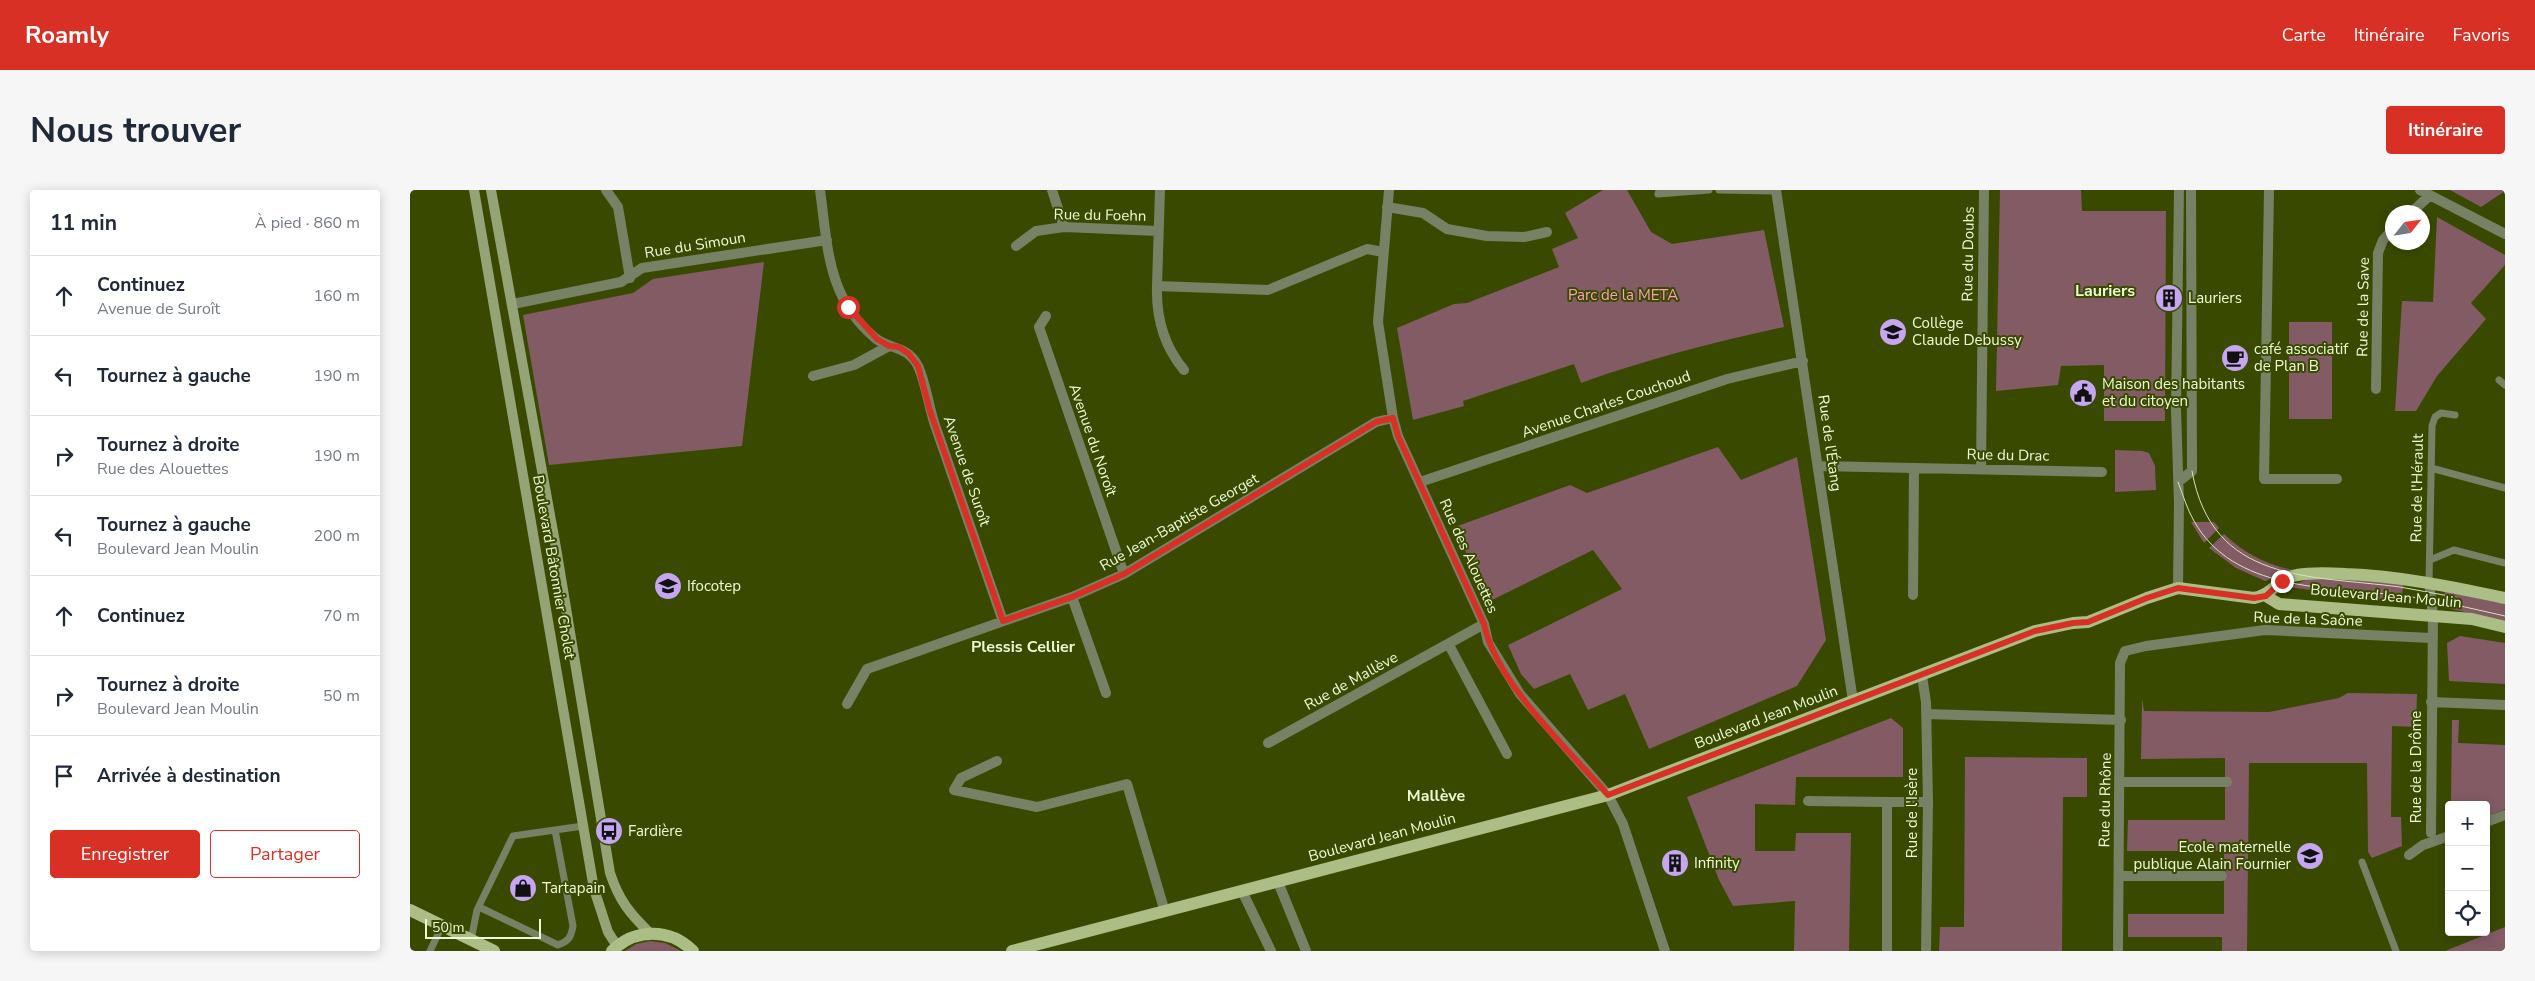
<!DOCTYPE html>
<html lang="fr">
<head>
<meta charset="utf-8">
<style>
	:root { --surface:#fff; --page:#f6f6f7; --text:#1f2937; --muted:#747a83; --line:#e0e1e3; --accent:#d93025 }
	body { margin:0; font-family:"Nunito Sans",sans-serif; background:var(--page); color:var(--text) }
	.controls { position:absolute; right:15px; bottom:15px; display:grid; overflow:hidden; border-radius:5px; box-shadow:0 2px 12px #0003 }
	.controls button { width:45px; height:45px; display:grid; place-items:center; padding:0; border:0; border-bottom:1px solid var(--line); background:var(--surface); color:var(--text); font:25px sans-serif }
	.compass { position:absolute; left:1975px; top:15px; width:45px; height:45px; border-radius:50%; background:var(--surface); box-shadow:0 2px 12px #0003; rotate:60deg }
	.scale { position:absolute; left:15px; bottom:12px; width:116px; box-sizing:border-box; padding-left:5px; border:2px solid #eefad7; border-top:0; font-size:14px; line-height:18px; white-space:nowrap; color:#eefad7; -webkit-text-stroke:4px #394a00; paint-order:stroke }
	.stop { position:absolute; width:15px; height:15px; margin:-11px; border:4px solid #d93025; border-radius:50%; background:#fff }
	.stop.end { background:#d93025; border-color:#fff; box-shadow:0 1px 5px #0008 }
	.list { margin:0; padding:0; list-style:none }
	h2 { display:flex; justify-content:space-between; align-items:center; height:65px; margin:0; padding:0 20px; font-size:21px }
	h2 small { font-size:16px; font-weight:400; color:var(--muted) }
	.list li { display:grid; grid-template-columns:32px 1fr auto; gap:15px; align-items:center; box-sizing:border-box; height:80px; padding:0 20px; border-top:1px solid var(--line) }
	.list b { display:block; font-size:19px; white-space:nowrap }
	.list p { margin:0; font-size:16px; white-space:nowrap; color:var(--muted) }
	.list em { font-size:16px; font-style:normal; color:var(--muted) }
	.actions { display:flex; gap:10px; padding:15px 20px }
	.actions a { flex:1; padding:11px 0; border:1px solid var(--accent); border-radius:5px; text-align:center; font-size:18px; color:var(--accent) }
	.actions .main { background:var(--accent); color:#fff }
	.icon { flex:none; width:28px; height:28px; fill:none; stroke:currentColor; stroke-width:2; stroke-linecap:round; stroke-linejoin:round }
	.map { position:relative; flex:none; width:2095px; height:761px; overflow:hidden; border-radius:5px }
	header { display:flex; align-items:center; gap:30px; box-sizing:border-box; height:70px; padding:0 25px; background:var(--accent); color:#fff }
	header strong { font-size:24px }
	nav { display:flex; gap:28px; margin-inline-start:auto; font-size:18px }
	.intro { display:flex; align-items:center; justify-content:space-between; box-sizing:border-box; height:120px; padding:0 30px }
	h1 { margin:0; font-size:35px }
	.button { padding:12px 22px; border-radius:5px; background:var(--accent); color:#fff; font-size:18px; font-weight:700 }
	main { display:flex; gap:30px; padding:0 30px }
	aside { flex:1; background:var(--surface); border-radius:5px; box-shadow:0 2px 12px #0003 }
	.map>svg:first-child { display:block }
	.green { fill:#825b65 }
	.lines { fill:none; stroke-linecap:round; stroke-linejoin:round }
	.lane { stroke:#778165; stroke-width:7 }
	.street { stroke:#778165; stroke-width:10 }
	.secondary { stroke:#95a477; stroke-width:10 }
	.primary { stroke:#abbe85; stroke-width:12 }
	.tram { stroke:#d7e4bc; stroke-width:1 }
	.route { stroke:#d93025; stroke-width:6 }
	.labels { text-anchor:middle; stroke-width:4; stroke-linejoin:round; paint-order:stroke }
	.street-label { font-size:15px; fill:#eefad7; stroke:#394a00 }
	.park-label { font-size:15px; fill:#fea0b8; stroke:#394a00 }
	.poi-label { font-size:15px; fill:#eefad7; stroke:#394a00; text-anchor:start }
	.neighbourhood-label { font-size:16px; font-weight:bold; fill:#eefad7; stroke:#394a00 }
</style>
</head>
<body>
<header>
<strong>Roamly</strong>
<nav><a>Carte</a><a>Itinéraire</a><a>Favoris</a></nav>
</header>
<div class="intro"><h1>Nous trouver</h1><a class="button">Itinéraire</a></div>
<main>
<aside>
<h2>11 min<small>À pied · 860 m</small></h2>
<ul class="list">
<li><svg class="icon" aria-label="ahead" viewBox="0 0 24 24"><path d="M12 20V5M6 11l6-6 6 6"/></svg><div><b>Continuez</b><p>Avenue de Suroît</p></div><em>160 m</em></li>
<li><svg class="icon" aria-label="left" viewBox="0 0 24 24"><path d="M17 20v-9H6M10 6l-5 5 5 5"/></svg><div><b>Tournez à gauche</b></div><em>190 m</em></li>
<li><svg class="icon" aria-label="right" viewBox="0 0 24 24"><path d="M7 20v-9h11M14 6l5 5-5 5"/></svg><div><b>Tournez à droite</b><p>Rue des Alouettes</p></div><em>190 m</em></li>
<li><svg class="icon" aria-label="left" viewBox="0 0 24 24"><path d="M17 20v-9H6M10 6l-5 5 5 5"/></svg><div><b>Tournez à gauche</b><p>Boulevard Jean Moulin</p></div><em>200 m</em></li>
<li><svg class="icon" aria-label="ahead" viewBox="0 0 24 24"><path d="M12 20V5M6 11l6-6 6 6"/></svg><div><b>Continuez</b></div><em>70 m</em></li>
<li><svg class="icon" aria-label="right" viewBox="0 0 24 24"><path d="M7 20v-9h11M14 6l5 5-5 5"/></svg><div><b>Tournez à droite</b><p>Boulevard Jean Moulin</p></div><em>50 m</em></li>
<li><svg class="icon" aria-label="arrive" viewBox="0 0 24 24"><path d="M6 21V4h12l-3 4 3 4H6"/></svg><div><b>Arrivée à destination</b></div></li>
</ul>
<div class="actions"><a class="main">Enregistrer</a><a>Partager</a></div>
</aside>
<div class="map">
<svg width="2095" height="761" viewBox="0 0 2095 761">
	<rect width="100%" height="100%" fill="#394a00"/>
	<!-- green -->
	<path class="green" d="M1193,0H1217L1241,42L1262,54L1354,40L1374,137C1305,152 1238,169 1171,193L1164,174L1053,211L1054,216L1003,230L987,138L1044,114L1057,113L1149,77L1142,59L1168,48L1155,23Z
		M1590,0H1671L1672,21H1756L1755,231H1694V175L1651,176L1648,195L1586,201Z
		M2040,0H2095V1L2071,17Z
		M2027,27L2095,65V75L2061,113L2076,129L2027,186L2006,221H1985L1992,111L2023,112Z
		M354,72L332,256L139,275L113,125L223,103L243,89Z
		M1879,132H1922V229H1879Z
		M1308,257L1331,290L1387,267L1416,450L1387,496L1239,559L1215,504L1178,520L1160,484L1124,499L1111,484L1098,455L1212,399L1183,360L1078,412L1045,337L1160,295L1177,303Z
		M1705,260L1732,261L1739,263L1745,276L1746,300L1705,302Z
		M1781,332H1804L1809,338L1794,353Z
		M1814,344C1834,363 1855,374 1882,380L1855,391L1826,378L1799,358Z
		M1899,389L1994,391L1991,412L1878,397Z
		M2035,401L2095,414V431L2032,417Z
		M2050,446L2095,453V494L2039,491L2037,453Z
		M1938,503L2007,504L2006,537L1982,536L1981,627H1991L1992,656L1962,668L1958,662L1957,573H1839L1837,761H1812V747H1718V724H1814V661H1717L1718,630H1815V568L1731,569L1732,509L1734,521L1859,522L1929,508Z
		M1481,528L1493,538V587H1386L1385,615L1345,614V661H1385L1386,643H1441L1439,761H1384L1385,711L1323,716L1309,690L1277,607Z
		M2042,530H2049L2048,553L2095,555V619L2076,627V615H2041Z
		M1555,567L1677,568V607H1653L1652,761H1529L1530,737H1554Z
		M2095,737V761H2035Z
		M240,751L255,753L271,761H215L226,754Z"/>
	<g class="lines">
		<!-- lane -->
		<path class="lane" d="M1249,0L1248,4L1299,0
			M1309,0L1366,1
			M2089,190L2095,195
			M2021,278L2095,298
			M2020,370L2044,360L2095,373
			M2019,392L2022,236L2025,227L2031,223L2045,225
			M1952,672L1986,761
			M69,717L148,755C159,751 161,747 163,736L145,640
			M61,750L67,720L103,646L173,636
			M20,761L32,736"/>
		<!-- street -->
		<path class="street" d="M196,0L208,17L220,88
			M410,0C418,58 417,107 465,148C480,160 497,155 508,176C516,193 519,219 526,238C548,302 571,366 593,431
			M642,0L654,37
			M979,0L968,132L983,228L988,246L1074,434L1078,452L1110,504L1198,605L1213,634L1255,761
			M1366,0L1443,511
			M1859,0L1854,289H1927
			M2010,0L2095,44
			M977,17L1013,23L1037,39L1077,46L1114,47L1137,42
			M2002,22L2020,5
			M606,56L626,41L654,37L748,41
			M747,96L750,0
			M103,114L211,92L232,78L417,50
			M636,126L629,137L714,384
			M774,180C753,155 746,127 747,96L858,100L957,59L973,62
			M403,186L444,175L479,156
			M1966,199L1968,63L1973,50L1982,40
			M1408,276L1692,282
			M1571,279L1574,0
			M1010,292L1317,189L1393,171
			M1768,292L1782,281L1781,0
			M2019,392L2023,426L2021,643
			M1768,398L1769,313L1766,220L1769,0
			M1503,405L1504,278
			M662,407L696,503
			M1039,455L1097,564
			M1512,486L1516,512L1518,612L1516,761
			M2021,512L2095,515
			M437,514L457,479L662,407L714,384L966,232L983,228
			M1516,524L1711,530
			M858,553L1074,434
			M587,571L551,588L544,600L627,617L717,594L755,722
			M1710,592H1817
			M1398,611L1477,612V761
			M1477,612H1518
			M2076,632L2095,625
			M1999,665L2013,655L2039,646
			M1709,686H1812
			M868,692L896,761
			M832,701L861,761
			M1708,761L1710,473L1715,461L1736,456L1855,440L2021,448"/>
		<!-- secondary -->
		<path class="secondary" d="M64,0L184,699L198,742L207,756
			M81,0L146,358L200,683C209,710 219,723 240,743"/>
		<!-- primary -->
		<path class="primary" d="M1856,406L1869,414L2062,429L2095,437
			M0,720L84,761
			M202,761C225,738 260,738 283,761
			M602,761L1198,605L1625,441L1663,433L1678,432L1737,408L1768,398L1844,408C1864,404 1868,388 1887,385C1902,382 1920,383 1936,384C1990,386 2042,397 2095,408"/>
		<!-- tram -->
		<path class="tram" d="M1782,281C1802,394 1900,385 1990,397C2006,400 2023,403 2039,406
			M1768,292C1773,305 1777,319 1784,331C1823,401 1917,397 1986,405C2023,409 2059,418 2095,426"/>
	</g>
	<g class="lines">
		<!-- route -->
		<path class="route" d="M438,117L467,149L479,156L489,157L499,164L508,176L520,221L593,431L662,407L714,384L966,232L983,228L988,246L1074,434C1086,493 1158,559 1198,605L1625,441L1663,433L1678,432L1737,408L1768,398L1844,408L1856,406L1872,391"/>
	</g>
	<!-- icons -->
	<defs>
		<g id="building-disc" transform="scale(1.4375)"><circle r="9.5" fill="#c6a6f0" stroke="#394a00"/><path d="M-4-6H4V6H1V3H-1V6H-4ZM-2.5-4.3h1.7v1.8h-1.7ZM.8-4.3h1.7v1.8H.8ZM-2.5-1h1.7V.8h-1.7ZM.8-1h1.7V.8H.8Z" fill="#111"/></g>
		<g id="school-disc" transform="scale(1.4375)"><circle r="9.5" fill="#c6a6f0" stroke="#394a00"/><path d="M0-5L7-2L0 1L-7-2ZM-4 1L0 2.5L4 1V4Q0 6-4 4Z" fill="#111"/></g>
		<g id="cafe-disc" transform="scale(1.4375)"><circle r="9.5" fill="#c6a6f0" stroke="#394a00"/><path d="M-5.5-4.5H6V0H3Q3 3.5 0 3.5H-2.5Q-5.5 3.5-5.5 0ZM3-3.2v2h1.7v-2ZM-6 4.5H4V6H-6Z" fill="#111"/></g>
		<g id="civic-disc" transform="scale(1.4375)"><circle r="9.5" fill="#c6a6f0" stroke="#394a00"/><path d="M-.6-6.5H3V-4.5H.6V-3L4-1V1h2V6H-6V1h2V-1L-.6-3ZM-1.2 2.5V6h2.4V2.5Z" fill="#111"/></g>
		<g id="bus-disc" transform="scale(1.4375)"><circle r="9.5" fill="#c6a6f0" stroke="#394a00"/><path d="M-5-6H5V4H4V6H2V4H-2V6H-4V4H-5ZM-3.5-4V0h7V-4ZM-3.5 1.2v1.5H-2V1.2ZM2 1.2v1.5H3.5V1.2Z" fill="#111"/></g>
		<g id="shop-disc" transform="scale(1.4375)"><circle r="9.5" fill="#c6a6f0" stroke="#394a00"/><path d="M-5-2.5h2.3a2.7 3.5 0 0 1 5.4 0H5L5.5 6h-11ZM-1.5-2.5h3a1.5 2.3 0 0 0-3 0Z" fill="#111"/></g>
	</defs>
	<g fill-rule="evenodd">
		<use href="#building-disc" x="1759" y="108"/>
		<use href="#school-disc" x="1483" y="142"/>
		<use href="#cafe-disc" x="1825" y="168"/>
		<use href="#civic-disc" x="1673" y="203"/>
		<use href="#school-disc" x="258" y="396"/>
		<use href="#bus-disc" x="199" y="641"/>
		<use href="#school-disc" x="1900" y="666"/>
		<use href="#building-disc" x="1265" y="673"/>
		<use href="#shop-disc" x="113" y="698"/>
	</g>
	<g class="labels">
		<!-- street labels -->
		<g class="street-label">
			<text transform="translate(690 25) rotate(1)" y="5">Rue du Foehn</text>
			<text transform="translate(285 55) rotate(-9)" y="5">Rue du Simoun</text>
			<text transform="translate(1558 64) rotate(-89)" y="5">Rue du Doubs</text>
			<text transform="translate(1953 117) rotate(-89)" y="5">Rue de la Save</text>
			<text transform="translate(1196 214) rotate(-19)" y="5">Avenue Charles Couchoud</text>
			<text transform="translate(683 250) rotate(71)" y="5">Avenue du Noroît</text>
			<text transform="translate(1420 253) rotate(82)" y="5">Rue de l'Étang</text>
			<text transform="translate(1598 265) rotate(1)" y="5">Rue du Drac</text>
			<text transform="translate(557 281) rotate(71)" y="5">Avenue de Suroît</text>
			<text transform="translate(2007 298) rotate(-89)" y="5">Rue de l'Hérault</text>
			<text transform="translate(769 332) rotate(-30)" y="5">Rue Jean-Baptiste Georget</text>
			<text transform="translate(1059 366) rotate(66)" y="5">Rue des Alouettes</text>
			<text transform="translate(144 377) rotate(80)" y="5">Boulevard Bâtonnier Cholet</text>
			<text transform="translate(1976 406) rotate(5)" y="5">Boulevard Jean Moulin</text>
			<text transform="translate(1898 429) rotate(2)" y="5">Rue de la Saône</text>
			<text transform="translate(941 491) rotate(-29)" y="5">Rue de Mallève</text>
			<text transform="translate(1356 527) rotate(-21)" y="5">Boulevard Jean Moulin</text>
			<text transform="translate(2006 577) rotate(-90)" y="5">Rue de la Drôme</text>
			<text transform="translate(1695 610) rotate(-89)" y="5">Rue du Rhône</text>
			<text transform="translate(1502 623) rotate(-90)" y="5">Rue de l'Isère</text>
			<text transform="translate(972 647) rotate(-15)" y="5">Boulevard Jean Moulin</text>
		</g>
		<!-- park labels -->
		<g class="park-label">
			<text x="1213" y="110">Parc de la META</text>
		</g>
		<!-- poi labels -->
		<g class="poi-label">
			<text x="1778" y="113">Lauriers</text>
			<text x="1502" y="138">Collège<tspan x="1502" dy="17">Claude Debussy</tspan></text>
			<text x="1844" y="164">café associatif<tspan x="1844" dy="17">de Plan B</tspan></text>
			<text x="1692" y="199">Maison des habitants<tspan x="1692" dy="17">et du citoyen</tspan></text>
			<text x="277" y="401">Ifocotep</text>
			<text x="218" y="646">Fardière</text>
			<text x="1881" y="662" text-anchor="end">Ecole maternelle<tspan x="1881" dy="17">publique Alain Fournier</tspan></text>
			<text x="1284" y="678">Infinity</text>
			<text x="132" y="703">Tartapain</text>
		</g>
		<!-- neighbourhood labels -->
		<g class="neighbourhood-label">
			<text x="1695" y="106">Lauriers</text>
			<text x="613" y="462">Plessis Cellier</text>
			<text x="1026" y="611">Mallève</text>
		</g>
	</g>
</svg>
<div class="controls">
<button>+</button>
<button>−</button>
<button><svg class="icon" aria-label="locate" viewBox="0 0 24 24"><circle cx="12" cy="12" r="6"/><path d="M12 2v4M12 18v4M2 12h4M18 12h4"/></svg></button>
</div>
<svg class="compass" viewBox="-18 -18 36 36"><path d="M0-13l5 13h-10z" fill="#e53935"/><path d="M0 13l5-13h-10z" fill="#747a83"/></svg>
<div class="scale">50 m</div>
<div class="stop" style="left:438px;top:117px"></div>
<div class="stop end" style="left:1872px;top:391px"></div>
</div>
</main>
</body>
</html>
